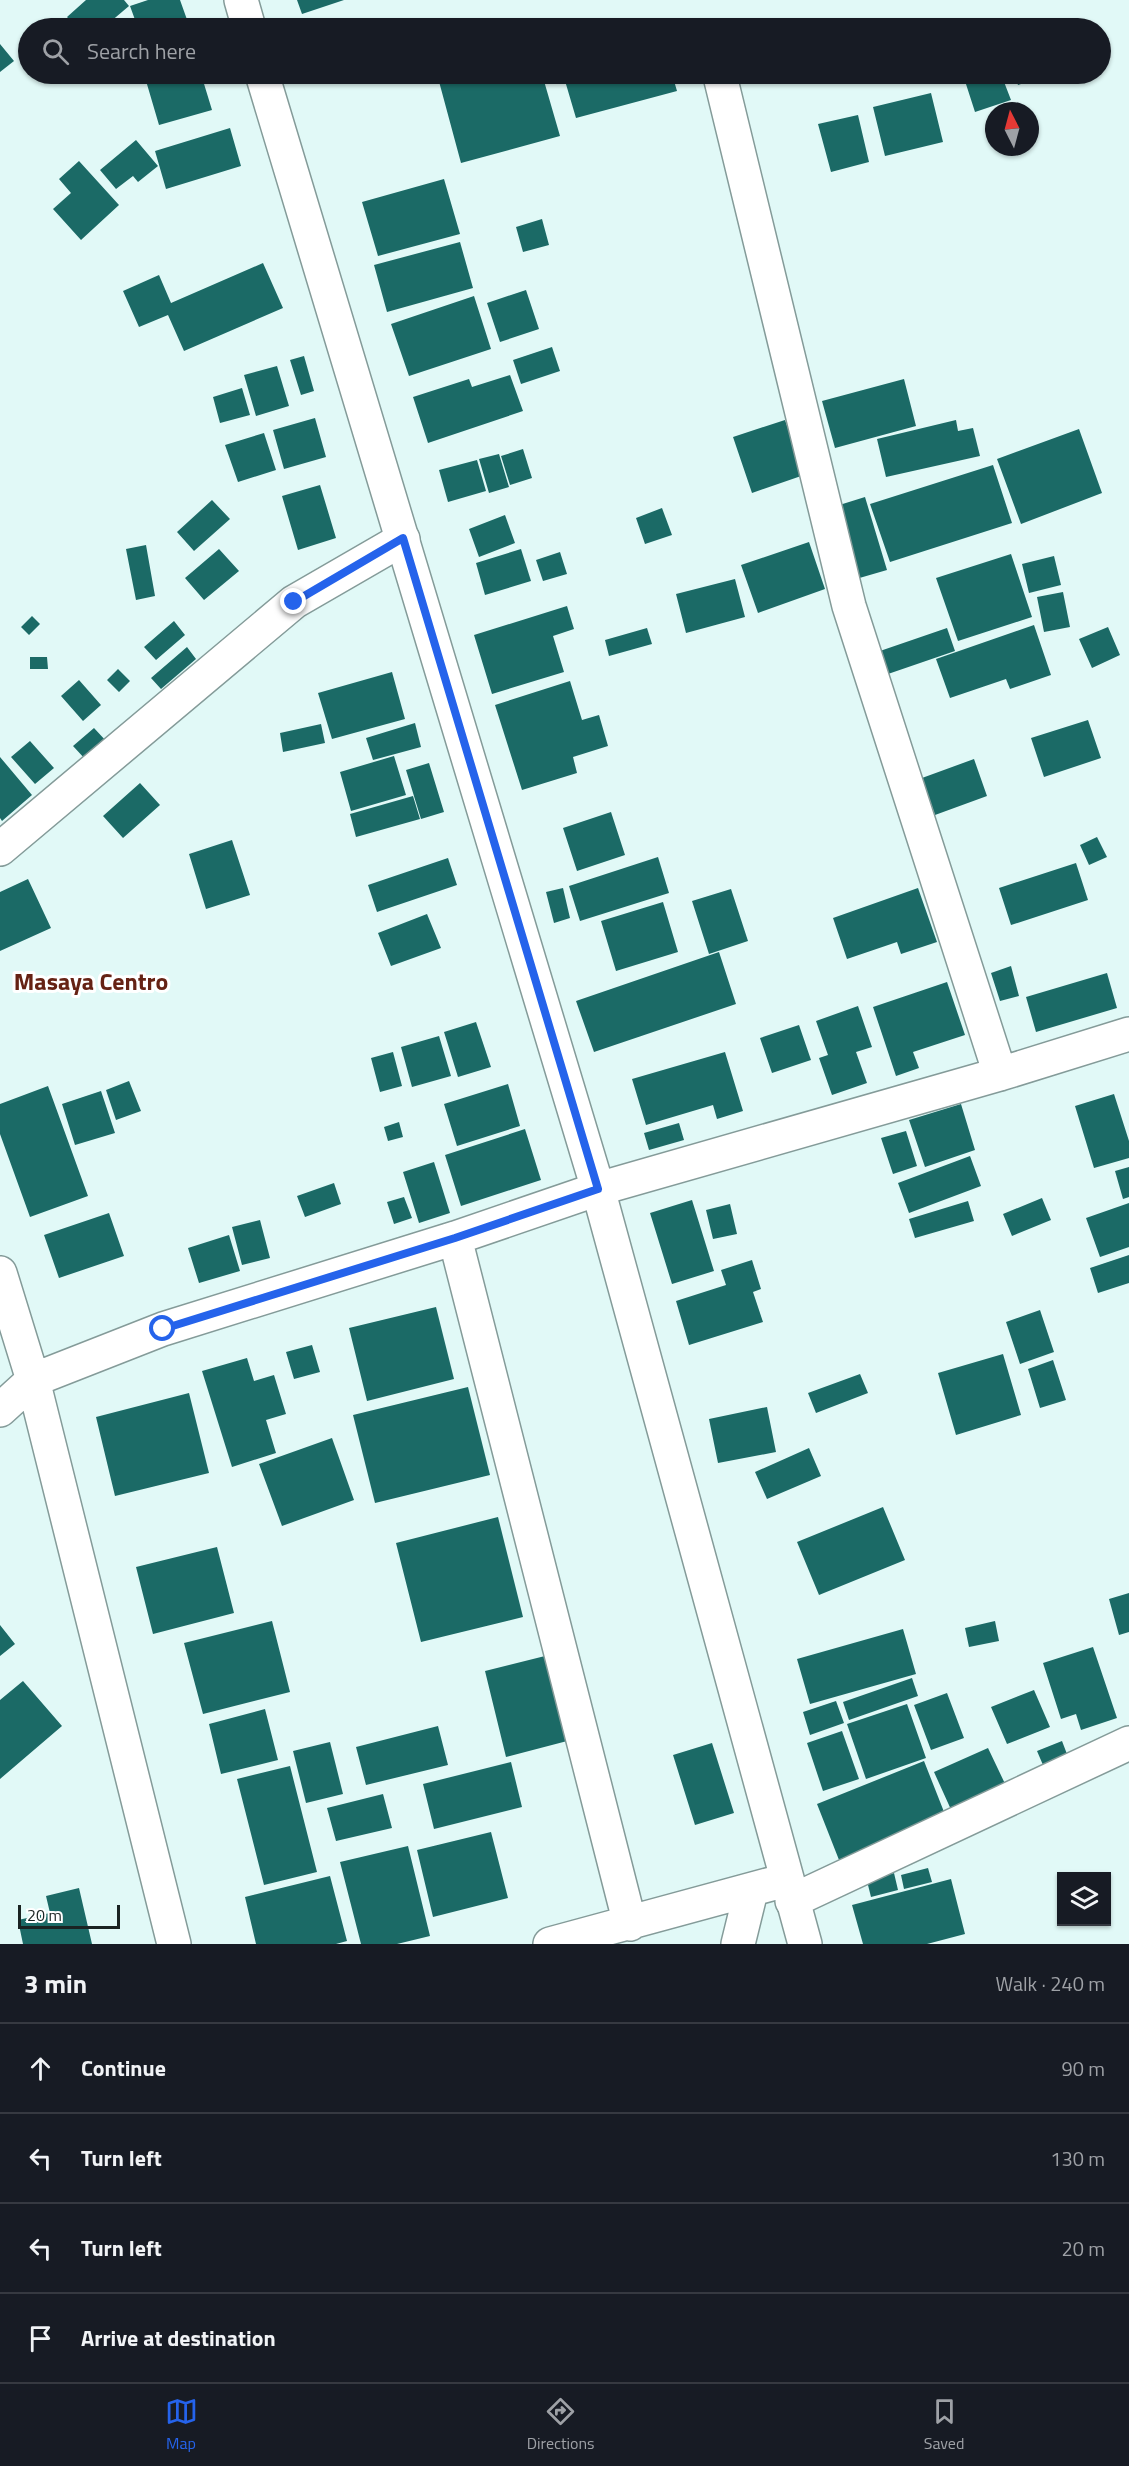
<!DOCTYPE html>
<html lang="en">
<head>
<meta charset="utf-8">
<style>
	:root { --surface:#171b24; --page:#242831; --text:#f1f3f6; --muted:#9ea1a6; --line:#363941; --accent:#2563eb }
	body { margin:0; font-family:"Titillium Web",sans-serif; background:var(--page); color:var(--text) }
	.controls { position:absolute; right:18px; bottom:18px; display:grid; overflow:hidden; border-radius:0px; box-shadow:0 2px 4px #0004 }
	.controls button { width:54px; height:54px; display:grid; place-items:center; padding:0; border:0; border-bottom:2px solid var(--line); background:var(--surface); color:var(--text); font:30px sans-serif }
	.compass { position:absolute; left:985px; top:102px; width:54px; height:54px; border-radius:50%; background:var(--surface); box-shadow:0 2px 4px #0004; rotate:354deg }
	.scale { position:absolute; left:18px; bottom:15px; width:102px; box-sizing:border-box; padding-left:6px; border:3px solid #1a2322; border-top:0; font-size:16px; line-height:21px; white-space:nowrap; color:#1a2322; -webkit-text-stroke:4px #fff; paint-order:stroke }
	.stop { position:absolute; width:18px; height:18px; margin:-14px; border:4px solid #2563eb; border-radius:50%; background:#fff }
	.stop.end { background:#2563eb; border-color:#fff; box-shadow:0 2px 6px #0008 }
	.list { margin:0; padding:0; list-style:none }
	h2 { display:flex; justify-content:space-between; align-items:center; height:78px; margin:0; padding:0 24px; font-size:26px }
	h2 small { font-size:20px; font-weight:400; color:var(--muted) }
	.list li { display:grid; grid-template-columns:39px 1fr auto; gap:18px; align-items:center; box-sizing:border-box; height:90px; padding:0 24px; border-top:2px solid var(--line) }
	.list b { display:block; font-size:22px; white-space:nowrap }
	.list em { font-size:20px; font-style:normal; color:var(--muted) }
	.icon { flex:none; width:33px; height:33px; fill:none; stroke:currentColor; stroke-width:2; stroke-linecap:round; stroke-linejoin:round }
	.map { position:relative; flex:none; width:1129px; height:1944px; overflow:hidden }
	.search { position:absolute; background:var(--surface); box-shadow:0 2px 4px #0004; left:18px; right:18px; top:18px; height:66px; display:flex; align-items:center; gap:15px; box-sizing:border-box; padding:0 21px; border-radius:33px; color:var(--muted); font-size:22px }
	.sheet { height:438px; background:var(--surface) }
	nav { display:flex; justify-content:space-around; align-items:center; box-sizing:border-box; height:84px; border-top:2px solid var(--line); background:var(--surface); font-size:16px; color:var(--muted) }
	nav a { display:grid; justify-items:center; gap:3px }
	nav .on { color:var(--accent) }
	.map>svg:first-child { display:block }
	.building { fill:#1b6a66 }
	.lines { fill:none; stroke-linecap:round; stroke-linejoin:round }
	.minor-casing { stroke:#849b99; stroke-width:36 }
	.major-casing { stroke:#849b99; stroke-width:36 }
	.minor { stroke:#fff; stroke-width:33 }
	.major { stroke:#fff; stroke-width:33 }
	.route { stroke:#2563eb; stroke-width:8 }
	.labels { text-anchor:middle; stroke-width:6; stroke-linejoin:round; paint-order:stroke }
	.quarter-label { font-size:24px; font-weight:bold; fill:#652214; stroke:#fff }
</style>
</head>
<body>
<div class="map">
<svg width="1129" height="1944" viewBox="0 0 1129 1944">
	<rect width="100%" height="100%" fill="#e1f9f7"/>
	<!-- building -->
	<path class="building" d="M86,0H124L129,6L103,28H77L67,17Z
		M148,0H180L190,28H138L130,6Z
		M297,0H344L302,14Z
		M0,44L14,61L0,72Z
		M144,74H201L212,110L159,125Z
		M437,74H542L560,136L461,163Z
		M563,74H672L677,91L576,118Z
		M985,74H1001L1011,100L975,112L965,81Z
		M1014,74H1051L1018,85Z
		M931,93L943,142L885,156L873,107Z
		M858,115L869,162L831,172L818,124Z
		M230,128L241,166L166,189L155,151Z
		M136,140L158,166L138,182L133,176L116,189L100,170Z
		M79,161L119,205L81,240L53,209L71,193L59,179Z
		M444,179L460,234L378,256L362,202Z
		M542,219L549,245L523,252L516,227Z
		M460,242L473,288L387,312L374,265Z
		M263,263L283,308L184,351L168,315L139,327L123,291L159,275L171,303Z
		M526,290L539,329L500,342L487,303Z
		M474,296L491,349L409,376L391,324Z
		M552,347L560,371L521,384L513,360Z
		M304,356L314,391L301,395L290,360Z
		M277,366L289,406L256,416L244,375Z
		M510,375L523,411L428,443L413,397L469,379L472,387Z
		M904,379L916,426L835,448L822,401Z
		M242,388L250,415L220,423L213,397Z
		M315,418L326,457L284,469L273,430Z
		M785,420L804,475L752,493L733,437Z
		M956,420L958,431L973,428L980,456L886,477L877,439Z
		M1079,429L1102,493L1021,524L997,459Z
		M264,433L276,470L238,482L225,445Z
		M523,449L532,478L510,485L501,456Z
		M499,454L509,487L489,493L479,459Z
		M477,460L486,491L448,502L439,470Z
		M993,465L1012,523L890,562L870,504Z
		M320,485L336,538L298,550L282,496Z
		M865,497L887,570L856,579L833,507Z
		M212,500L230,519L194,551L177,532Z
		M662,508L672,535L645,544L636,518Z
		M505,515L515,543L479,557L469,529Z
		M809,542L825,589L758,613L741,565Z
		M146,545L155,596L136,600L126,549Z
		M219,549L239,571L204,600L185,578Z
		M521,549L531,581L485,595L476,563Z
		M560,552L567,574L543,581L536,560Z
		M1011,554L1032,617L958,641L936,578Z
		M1054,556L1061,585L1029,593L1022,564Z
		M735,579L745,617L686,633L676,594Z
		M1063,592L1070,627L1044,632L1037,597Z
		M567,606L574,629L553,636L564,672L492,694L474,635Z
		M32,616L40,624L29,635L21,627Z
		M174,621L185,635L156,660L144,647Z
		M1034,625L1051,675L1010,689L1006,679L950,698L936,659Z
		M1108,627L1120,655L1092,668L1079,639Z
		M647,628L652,644L609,656L605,640Z
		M947,628L955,651L888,674L880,651Z
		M187,647L196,659L161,689L151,678Z
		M30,657H47L48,669H30Z
		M118,669L130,681L119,692L107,680Z
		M392,672L405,719L332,739L318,693Z
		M79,680L101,705L83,721L61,696Z
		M570,681L582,720L599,715L608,746L573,757L577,773L522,790L495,705Z
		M1088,720L1101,758L1044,777L1031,738Z
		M415,723L421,747L373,760L366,738Z
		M321,724L325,743L283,752L280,733Z
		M94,728L107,742L86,760L73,746Z
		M30,741L54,768L35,784L11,757Z
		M394,756L406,795L351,811L340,772Z
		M0,757L32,795L2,821L0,818Z
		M974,759L987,796L935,815L922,778Z
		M429,763L444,812L421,819L406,770Z
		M140,783L160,805L123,838L103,816Z
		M413,796L420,819L356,837L350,814Z
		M611,812L625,855L577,871L563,828Z
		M1097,837L1107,857L1089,865L1080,845Z
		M232,840L250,895L206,909L189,854Z
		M658,857L669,893L580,921L569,886Z
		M448,858L457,885L377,912L368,885Z
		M1076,863L1088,900L1011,925L999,888Z
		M28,879L51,928L0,951V892Z
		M563,888L570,918L554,923L546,892Z
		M918,888L937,942L901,954L897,942L847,959L833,918Z
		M731,889L748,941L709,954L692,901Z
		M663,902L678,952L616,971L601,921Z
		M427,914L441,948L391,966L378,933Z
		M719,952L736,1004L594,1052L576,1001Z
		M1011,966L1019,996L1000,1001L991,973Z
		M1107,973L1117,1008L1036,1032L1026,997Z
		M947,982L965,1035L913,1052L919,1068L896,1076L873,1007Z
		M858,1006L872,1047L856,1052L867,1083L832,1095L819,1058L828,1055L816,1021Z
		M476,1022L491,1067L458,1077L444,1032Z
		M799,1025L811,1060L772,1073L760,1038Z
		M439,1036L451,1076L412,1087L401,1047Z
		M393,1052L402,1086L380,1092L371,1058Z
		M725,1052L743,1111L717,1119L713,1105L646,1125L632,1079Z
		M129,1081L141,1111L116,1120L106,1090Z
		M508,1084L520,1126L457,1146L444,1104Z
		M48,1086L88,1196L30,1217L0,1134V1104Z
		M101,1091L115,1133L75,1145L62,1104Z
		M1114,1094L1129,1141V1158L1094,1168L1075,1106Z
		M961,1104L975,1150L925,1167L909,1120Z
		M399,1122L403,1137L388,1141L384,1127Z
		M679,1123L684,1140L649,1150L644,1133Z
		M525,1129L541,1180L461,1206L445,1155Z
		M906,1131L917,1166L893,1174L881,1138Z
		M970,1156L981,1186L909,1213L898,1183Z
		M434,1162L450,1213L419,1223L403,1172Z
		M1129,1167V1197L1123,1199L1115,1171Z
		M334,1183L341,1204L305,1217L297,1196Z
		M404,1197L412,1218L394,1224L387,1202Z
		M1042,1198L1051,1220L1012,1236L1003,1214Z
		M692,1200L714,1271L672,1284L650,1213Z
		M968,1201L974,1221L915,1238L909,1219Z
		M1129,1203V1247L1100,1257L1086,1218Z
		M730,1204L737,1234L713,1239L706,1210Z
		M109,1213L124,1256L59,1278L44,1235Z
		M260,1220L270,1258L242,1265L232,1227Z
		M229,1235L240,1271L199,1283L188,1248Z
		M1129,1255V1283L1098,1293L1090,1268Z
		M752,1260L761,1289L753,1292L763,1322L689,1345L676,1301L726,1285L721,1270Z
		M436,1307L454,1379L367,1401L349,1328Z
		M1040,1310L1054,1352L1020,1364L1006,1322Z
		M312,1345L320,1372L294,1379L286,1352Z
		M1003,1354L1021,1415L956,1435L938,1373Z
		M247,1358L254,1381L274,1375L286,1414L266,1420L276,1453L232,1467L202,1371Z
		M1053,1360L1066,1400L1040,1408L1028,1369Z
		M860,1374L868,1393L816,1413L808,1393Z
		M468,1387L490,1475L375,1503L353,1415Z
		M189,1393L209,1473L115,1496L96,1417Z
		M767,1407L776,1452L718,1463L709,1419Z
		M332,1438L354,1500L282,1526L259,1464Z
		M809,1448L821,1476L767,1499L755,1472Z
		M883,1507L905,1560L819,1595L797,1542Z
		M498,1517L523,1617L421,1642L396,1543Z
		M217,1547L234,1613L153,1634L136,1567Z
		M1129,1593V1632L1119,1635L1109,1599Z
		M272,1621L290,1692L203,1714L184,1643Z
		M995,1621L999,1641L969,1647L965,1628Z
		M0,1625L15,1644L0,1656Z
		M903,1629L916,1674L810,1704L797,1659Z
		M1093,1647L1117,1718L1081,1730L1076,1714L1061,1719L1043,1663Z
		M549,1655L571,1740L506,1757L485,1671Z
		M912,1678L918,1696L849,1720L843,1702Z
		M23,1681L62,1726L0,1779V1700Z
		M1034,1690L1050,1727L1007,1744L991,1707Z
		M947,1693L964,1738L931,1750L914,1705Z
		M836,1701L844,1723L810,1735L803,1712Z
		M907,1704L926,1758L866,1779L847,1724Z
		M265,1709L278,1760L221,1774L209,1724Z
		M438,1726L448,1765L366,1785L356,1747Z
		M842,1731L859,1779L823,1791L807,1743Z
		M1062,1741L1070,1762L1046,1772L1037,1751Z
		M330,1742L343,1794L306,1803L293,1751Z
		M712,1743L734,1813L695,1825L673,1755Z
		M988,1748L1008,1790L953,1814L934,1772Z
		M924,1761L948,1822L841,1865L817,1804Z
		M511,1762L522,1807L434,1829L423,1784Z
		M290,1766L317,1872L264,1885L237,1779Z
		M383,1794L392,1828L336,1841L327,1808Z
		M491,1832L508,1898L433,1917L417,1850Z
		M408,1846L430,1936L397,1944H361L340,1862Z
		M928,1868L932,1882L904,1889L901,1875Z
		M894,1873L898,1890L871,1897L867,1881Z
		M330,1876L347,1941L336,1944H256L245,1897Z
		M951,1879L965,1934L927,1944H863L852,1905Z
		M79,1888L92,1944H23L18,1920L50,1913L46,1896Z"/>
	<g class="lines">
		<!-- minor casing -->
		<g class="minor-casing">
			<path id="minor" d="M720,76L849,606L1000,1074
				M0,849L294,602L403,539
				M455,1238L630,1924
				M0,1273L33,1380L174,1944
				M0,1410L33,1380L163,1329L455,1238L598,1189L1000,1074L1129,1034
				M792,1901L1129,1743
				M550,1944L786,1880
				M738,1944L751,1891"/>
		</g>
		<!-- major casing -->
		<g class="major-casing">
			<path id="major" d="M241,0L249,28
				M262,74L598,1189L805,1944"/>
		</g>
		<!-- minor -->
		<use href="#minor" class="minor"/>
		<!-- major -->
		<use href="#major" class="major"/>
	</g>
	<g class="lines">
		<!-- route -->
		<path class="route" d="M163,1329L455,1238L598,1189L403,538L294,602"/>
	</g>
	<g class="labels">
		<!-- quarter labels -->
		<g class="quarter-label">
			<text x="91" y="990">Masaya Centro</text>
		</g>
	</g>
</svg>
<div class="controls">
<button><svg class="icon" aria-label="layers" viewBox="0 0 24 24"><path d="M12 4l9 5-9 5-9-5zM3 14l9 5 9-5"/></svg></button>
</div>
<svg class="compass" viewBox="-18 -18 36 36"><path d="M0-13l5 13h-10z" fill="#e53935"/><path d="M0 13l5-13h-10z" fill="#9ea1a6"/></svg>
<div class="scale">20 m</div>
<div class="stop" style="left:163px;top:1329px"></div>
<div class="stop end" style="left:294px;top:602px"></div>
<div class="search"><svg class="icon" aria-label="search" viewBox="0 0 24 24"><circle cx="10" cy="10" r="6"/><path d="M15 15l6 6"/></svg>Search here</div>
</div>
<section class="sheet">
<h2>3 min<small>Walk · 240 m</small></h2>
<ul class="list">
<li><svg class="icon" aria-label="ahead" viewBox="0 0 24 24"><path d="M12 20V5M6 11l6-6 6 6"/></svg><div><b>Continue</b></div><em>90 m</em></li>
<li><svg class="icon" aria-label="left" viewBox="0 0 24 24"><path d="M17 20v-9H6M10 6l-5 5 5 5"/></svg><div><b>Turn left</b></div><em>130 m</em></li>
<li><svg class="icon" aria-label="left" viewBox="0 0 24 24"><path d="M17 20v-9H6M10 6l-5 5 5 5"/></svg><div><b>Turn left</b></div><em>20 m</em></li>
<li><svg class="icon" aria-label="arrive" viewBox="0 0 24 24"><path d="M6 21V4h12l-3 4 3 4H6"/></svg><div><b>Arrive at destination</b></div></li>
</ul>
</section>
<nav>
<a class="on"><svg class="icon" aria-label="map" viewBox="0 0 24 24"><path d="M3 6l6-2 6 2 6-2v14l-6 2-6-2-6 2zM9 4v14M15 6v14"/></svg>Map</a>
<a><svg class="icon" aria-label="directions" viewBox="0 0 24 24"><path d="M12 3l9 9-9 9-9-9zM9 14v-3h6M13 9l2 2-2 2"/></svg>Directions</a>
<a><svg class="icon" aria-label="saved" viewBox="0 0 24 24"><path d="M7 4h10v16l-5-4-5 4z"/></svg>Saved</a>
</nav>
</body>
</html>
